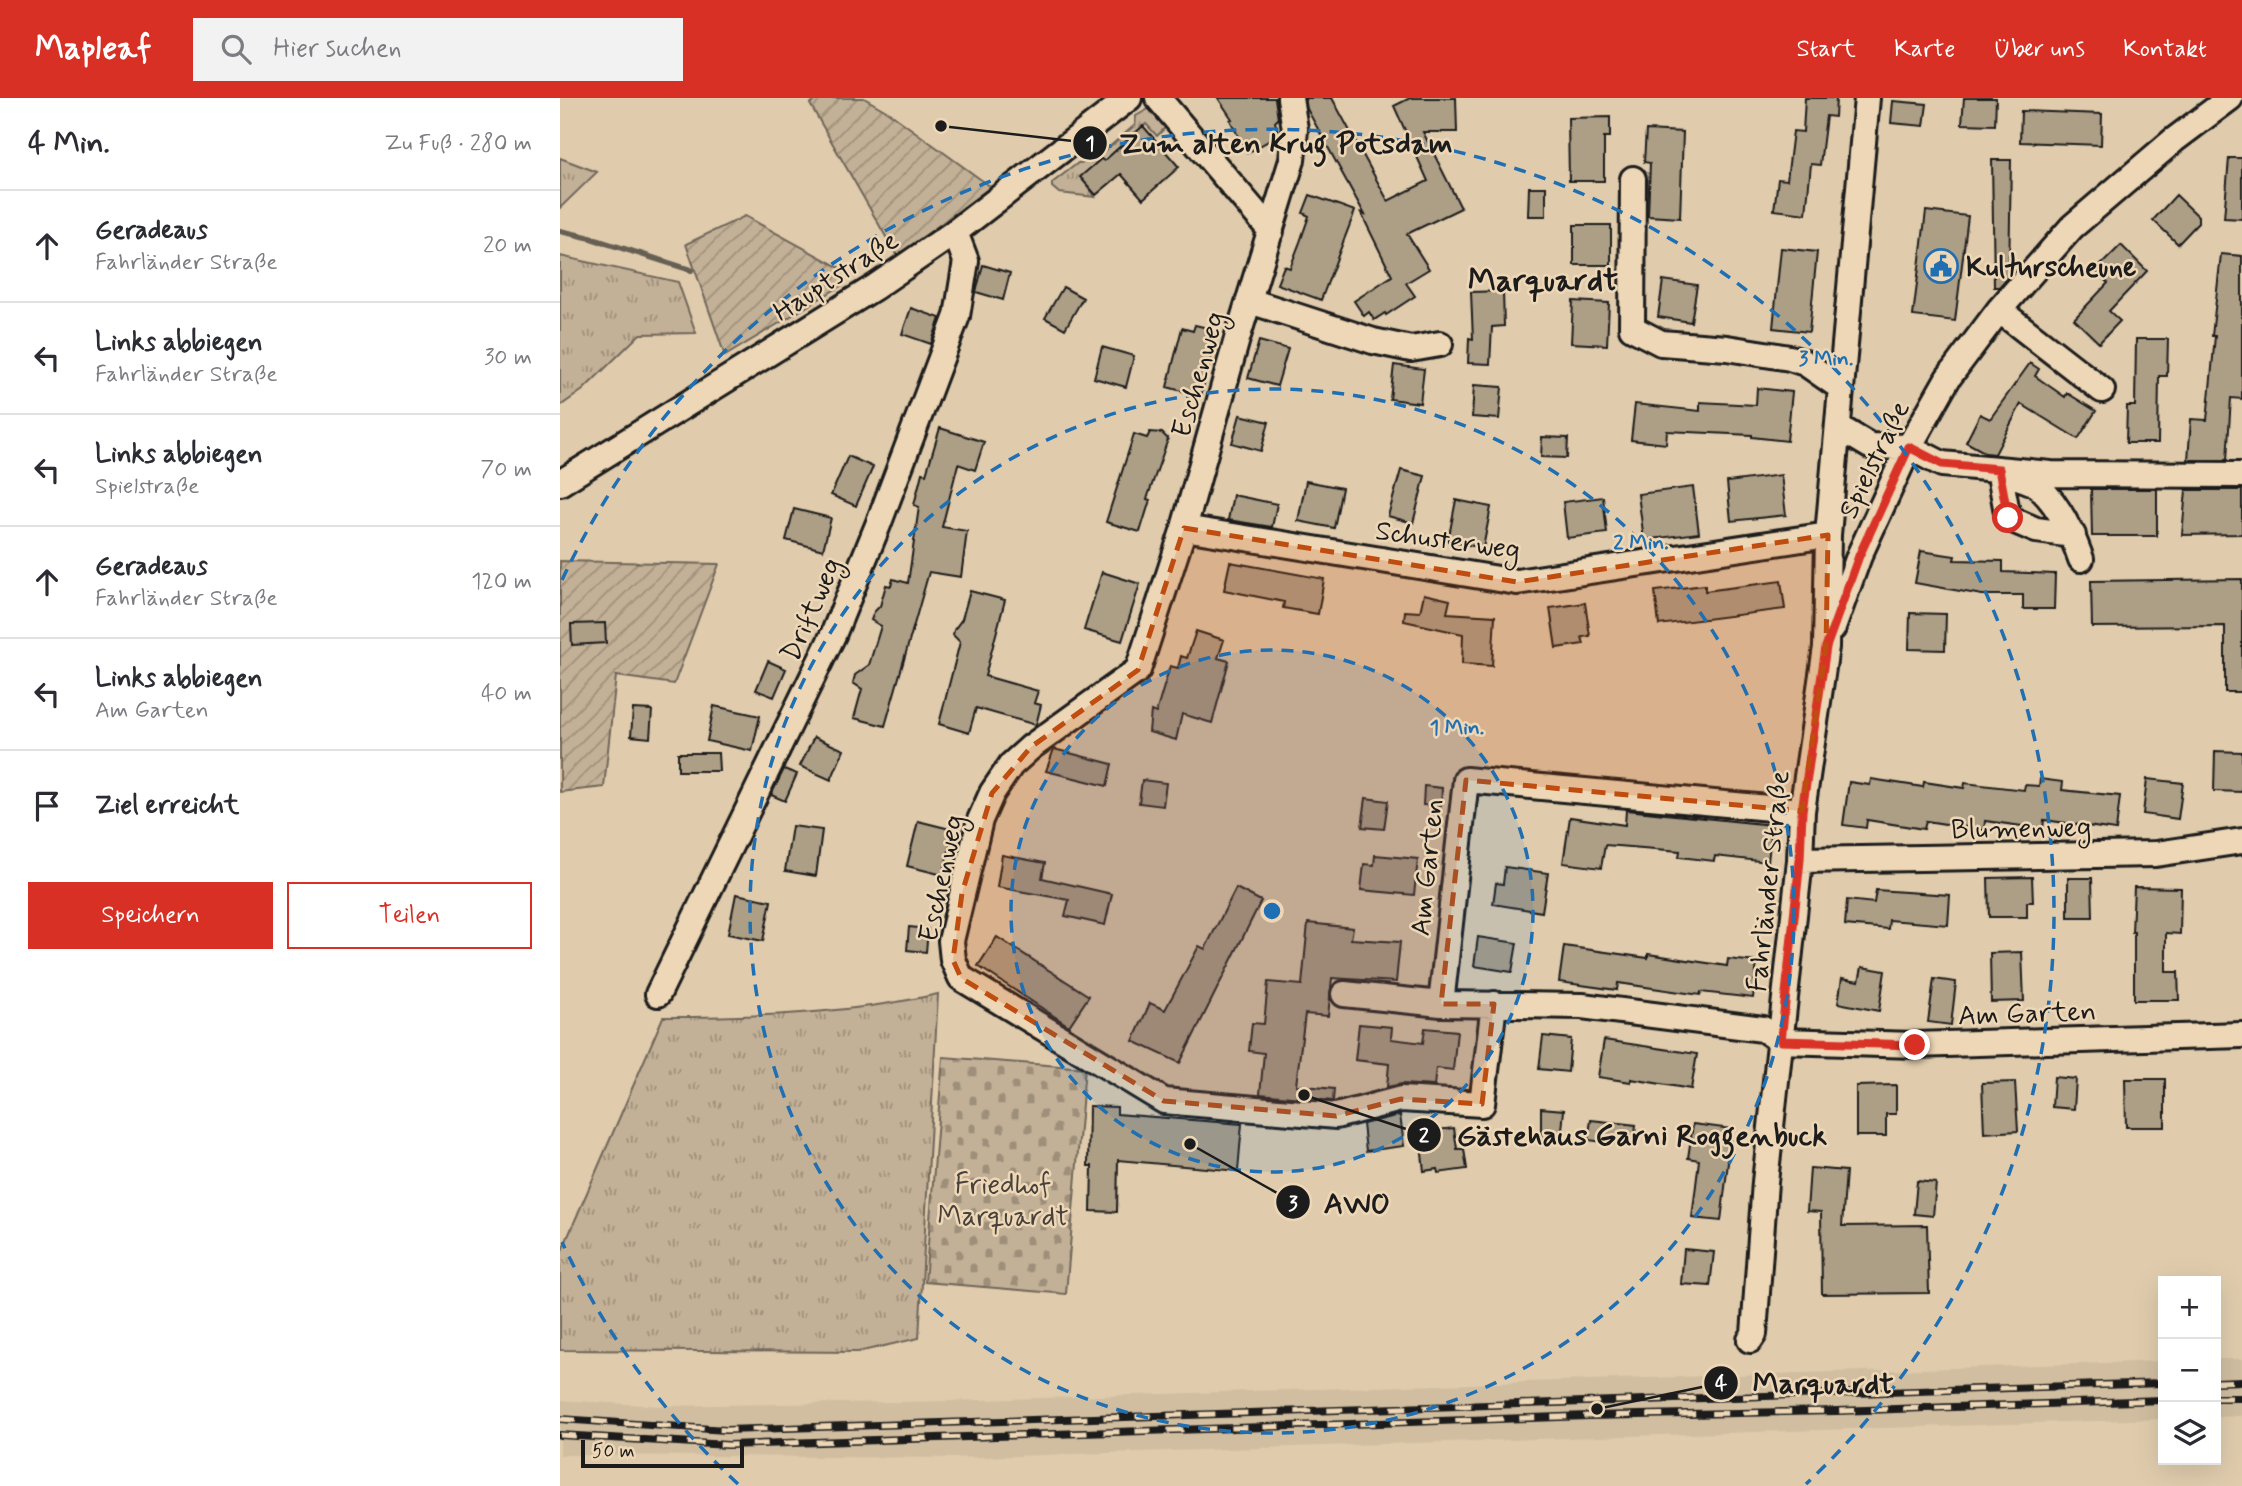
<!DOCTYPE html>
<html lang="de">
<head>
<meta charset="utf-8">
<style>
	:root { --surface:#fff; --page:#f2f2f3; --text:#2b2b33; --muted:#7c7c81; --line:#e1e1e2; --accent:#d93025 }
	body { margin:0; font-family:Mynerve,sans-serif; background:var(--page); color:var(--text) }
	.controls { position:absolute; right:21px; bottom:21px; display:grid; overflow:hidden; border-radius:0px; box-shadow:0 7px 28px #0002 }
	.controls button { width:63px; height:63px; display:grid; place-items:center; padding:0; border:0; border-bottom:2px solid var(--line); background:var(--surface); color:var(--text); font:35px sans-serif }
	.scale { position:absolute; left:21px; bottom:18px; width:163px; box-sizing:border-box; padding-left:7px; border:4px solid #1c1c1c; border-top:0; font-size:19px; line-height:24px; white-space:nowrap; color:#1c1c1c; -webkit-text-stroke:5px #edd7b6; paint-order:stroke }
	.stop { position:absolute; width:21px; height:21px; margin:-16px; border:5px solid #d93025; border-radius:50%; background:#fff }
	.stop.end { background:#d93025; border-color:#fff; box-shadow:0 2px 7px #0008 }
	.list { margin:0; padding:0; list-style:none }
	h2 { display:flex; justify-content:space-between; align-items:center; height:91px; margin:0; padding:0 28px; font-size:30px }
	h2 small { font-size:23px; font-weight:400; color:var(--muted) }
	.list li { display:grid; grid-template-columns:46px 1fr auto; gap:21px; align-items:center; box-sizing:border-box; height:112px; padding:0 28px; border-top:2px solid var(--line) }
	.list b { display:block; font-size:26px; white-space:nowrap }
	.list p { margin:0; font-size:23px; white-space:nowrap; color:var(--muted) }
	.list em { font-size:23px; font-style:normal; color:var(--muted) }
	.actions { display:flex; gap:14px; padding:21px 28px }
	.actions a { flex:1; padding:16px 0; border:2px solid var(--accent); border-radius:0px; text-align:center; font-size:24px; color:var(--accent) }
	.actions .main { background:var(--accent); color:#fff }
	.icon { flex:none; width:38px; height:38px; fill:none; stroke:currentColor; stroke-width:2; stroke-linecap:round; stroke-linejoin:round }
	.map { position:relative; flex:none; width:1682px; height:1388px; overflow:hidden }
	header { display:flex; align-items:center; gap:42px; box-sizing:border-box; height:98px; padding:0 35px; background:var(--accent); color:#fff }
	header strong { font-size:33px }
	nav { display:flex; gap:38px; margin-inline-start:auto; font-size:24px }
	.search { width:490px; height:63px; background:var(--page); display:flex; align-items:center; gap:18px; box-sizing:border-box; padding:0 24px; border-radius:0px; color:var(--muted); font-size:26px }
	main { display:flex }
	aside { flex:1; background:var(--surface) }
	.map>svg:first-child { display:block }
	.built { fill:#d1bea1 }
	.grass { fill:url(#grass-tufts); stroke:#70665a; stroke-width:2 }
	.cemetery { fill:url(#cemetery-stones); stroke:#70665a; stroke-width:2 }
	.garden { fill:url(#garden-furrows); stroke:#70665a; stroke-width:2 }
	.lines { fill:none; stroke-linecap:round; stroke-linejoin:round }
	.stream { stroke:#665f53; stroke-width:6 }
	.building { fill:#ad9e86; stroke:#1c1c1c; stroke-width:2 }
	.minor-casing { stroke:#1c1c1c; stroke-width:30 }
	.minor { stroke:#edd7b6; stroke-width:24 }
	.rail-casing { stroke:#1c1c1c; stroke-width:8 }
	.rail { stroke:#edd7b6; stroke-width:5; stroke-dasharray:16; stroke-linecap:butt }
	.route { stroke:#d93025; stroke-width:9 }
	.marked { fill:#bf4d0f; fill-opacity:0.2; stroke:#bf4d0f; stroke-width:5; stroke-dasharray:14 9; stroke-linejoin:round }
	.ring { fill:none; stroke:#1f6fb2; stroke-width:3.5; stroke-dasharray:12 9 }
	.labels { text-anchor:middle; stroke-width:5; stroke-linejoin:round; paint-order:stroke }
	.poi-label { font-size:28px; font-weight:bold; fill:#1c1c1c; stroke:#edd7b6; text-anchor:start }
	.street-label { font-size:28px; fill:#1c1c1c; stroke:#edd7b6 }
	.park-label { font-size:28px; fill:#46413b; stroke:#edd7b6 }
	.quarter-label { font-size:32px; font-weight:bold; fill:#1c1c1c; stroke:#edd7b6 }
	.centre { fill:#1f6fb2; stroke:#edd7b6; stroke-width:3.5 }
	.ring-label { font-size:21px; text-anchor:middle; font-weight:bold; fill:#1f6fb2; stroke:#edd7b6; stroke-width:5; stroke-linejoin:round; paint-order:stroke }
	.leader { fill:none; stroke:#1c1c1c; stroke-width:2.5 }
	.callout-dot { fill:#1c1c1c; stroke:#edd7b6; stroke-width:2.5 }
	.mark-label { font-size:21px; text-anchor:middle; font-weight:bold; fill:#fff }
	.callout-label { font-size:30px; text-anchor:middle; font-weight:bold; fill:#1c1c1c; stroke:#edd7b6; stroke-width:5; stroke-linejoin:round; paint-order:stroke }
</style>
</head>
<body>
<header>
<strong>Mapleaf</strong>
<div class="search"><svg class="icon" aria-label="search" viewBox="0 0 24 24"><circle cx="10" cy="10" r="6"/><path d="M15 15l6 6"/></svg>Hier suchen</div>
<nav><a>Start</a><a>Karte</a><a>Über uns</a><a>Kontakt</a></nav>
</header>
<main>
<aside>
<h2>4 Min.<small>Zu Fuß · 280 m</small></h2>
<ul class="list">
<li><svg class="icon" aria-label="ahead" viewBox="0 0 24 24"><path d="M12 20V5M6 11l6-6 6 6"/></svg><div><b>Geradeaus</b><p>Fahrländer Straße</p></div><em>20 m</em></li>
<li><svg class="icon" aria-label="left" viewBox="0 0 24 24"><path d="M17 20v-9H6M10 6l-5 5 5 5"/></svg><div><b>Links abbiegen</b><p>Fahrländer Straße</p></div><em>30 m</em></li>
<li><svg class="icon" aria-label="left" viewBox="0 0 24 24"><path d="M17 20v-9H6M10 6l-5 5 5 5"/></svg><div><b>Links abbiegen</b><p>Spielstraße</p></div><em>70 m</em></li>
<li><svg class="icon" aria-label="ahead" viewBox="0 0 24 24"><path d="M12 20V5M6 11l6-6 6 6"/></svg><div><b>Geradeaus</b><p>Fahrländer Straße</p></div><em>120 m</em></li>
<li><svg class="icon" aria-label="left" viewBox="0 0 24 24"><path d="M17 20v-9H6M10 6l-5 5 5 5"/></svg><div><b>Links abbiegen</b><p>Am Garten</p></div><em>40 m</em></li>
<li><svg class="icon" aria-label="arrive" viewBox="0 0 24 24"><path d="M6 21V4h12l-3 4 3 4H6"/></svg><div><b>Ziel erreicht</b></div></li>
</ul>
<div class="actions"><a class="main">Speichern</a><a>Teilen</a></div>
</aside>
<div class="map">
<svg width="1682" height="1388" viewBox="0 0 1682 1388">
	<defs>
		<pattern id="grass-tufts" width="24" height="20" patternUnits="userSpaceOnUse" patternTransform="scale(1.75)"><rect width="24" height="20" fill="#c3b197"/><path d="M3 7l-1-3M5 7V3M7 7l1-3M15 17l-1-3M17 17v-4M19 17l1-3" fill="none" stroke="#9e8f7a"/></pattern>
		<pattern id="cemetery-stones" width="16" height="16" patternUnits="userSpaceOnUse" patternTransform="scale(1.75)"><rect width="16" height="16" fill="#c3b197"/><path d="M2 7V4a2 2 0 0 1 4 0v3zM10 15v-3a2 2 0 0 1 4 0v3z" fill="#9e8f7a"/></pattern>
		<pattern id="garden-furrows" width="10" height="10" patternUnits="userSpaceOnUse" patternTransform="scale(1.75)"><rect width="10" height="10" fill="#c3b197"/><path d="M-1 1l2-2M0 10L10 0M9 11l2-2" fill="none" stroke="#9e8f7a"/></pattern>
	</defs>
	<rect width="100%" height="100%" fill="#e0ccad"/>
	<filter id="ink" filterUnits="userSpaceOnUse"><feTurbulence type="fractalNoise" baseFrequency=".0143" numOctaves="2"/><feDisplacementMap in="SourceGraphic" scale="14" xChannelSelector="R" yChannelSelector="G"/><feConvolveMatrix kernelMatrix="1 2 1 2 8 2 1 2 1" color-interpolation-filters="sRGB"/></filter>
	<g filter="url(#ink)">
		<!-- built -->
		<path class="built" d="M1682,1261V1318L1656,1319V1261Z
			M1603,1263V1321L394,1360L0,1357V1302L102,1308L388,1303Z"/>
		<!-- grass -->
		<path class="grass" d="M592,9L608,27L597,38L586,26L548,60L546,66L541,61L521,79L535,99L499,95L492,89V85L518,65L528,64L537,55L541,56L575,27L576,18Z
			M0,60L37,74L0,110Z
			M0,158L118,184L136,235L80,236L23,292L0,308Z
			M378,896L359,1240L298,1254L0,1252V1157L103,919C194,919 289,916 378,896Z"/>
		<!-- cemetery -->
		<path class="cemetery" d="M383,959L525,970L506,1196L365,1184Z"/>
		<!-- garden -->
		<path class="garden" d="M258,0H304L328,14L431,89L337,158L250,6Z
			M185,118L280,170L284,186L165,258L126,146Z
			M0,463L159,466L114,586L56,578L44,689L0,694Z"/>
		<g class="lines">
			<!-- stream -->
			<path class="stream" d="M0,133L27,139L131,172"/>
		</g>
		<!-- building -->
		<path class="building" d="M658,0H715L718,21L715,24L719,37L687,55L670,22L672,21Z
			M745,0H772L828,103L868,83L834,8L850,0H896L897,34H863L901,110L847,136L869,171L846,185L855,198L826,217L825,215L814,222L809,214L804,218L794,203L832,178L801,115L805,117L747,11Z
			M1245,0H1276L1275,19L1266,18L1260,67L1251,66L1246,116L1214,112L1218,81L1227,82L1233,33L1243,34Z
			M1404,0H1436L1435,27L1402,26Z
			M1333,3L1367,6L1364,28L1331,25Z
			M1461,13L1542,16L1541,47L1460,44Z
			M1050,19V39H1044V83H1009L1008,20Z
			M583,28L619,69L583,101L561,76L536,97L520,79L541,61L544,63Z
			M1086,32L1123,34L1120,120L1088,118L1090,65L1084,64Z
			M1669,60H1682V121L1664,120Z
			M1432,62H1451L1449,178L1439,189H1434Z
			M969,89H986V118H968Z
			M750,97L795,113L761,202L717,186L724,168L730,170L740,144L749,118L743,115Z
			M1616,97L1638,118V125L1618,146L1593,122Z
			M1366,113L1408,118L1395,223L1353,218Z
			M1014,127H1051V167H1014Z
			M1561,147L1587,173L1549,213L1560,223L1539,245L1514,221L1548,185L1535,173Z
			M1221,150L1257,154L1249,234L1213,230Z
			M1661,156L1682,158V301L1671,300L1667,362H1628L1631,321L1647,322L1655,238H1652Z
			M423,167L450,175L443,202L416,194Z
			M1103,182L1137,187L1131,224L1098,219Z
			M503,189L523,200L505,231L485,220Z
			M943,193L944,228L932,229L930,266L908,265L909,240L913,241L911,194Z
			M1013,203L1049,205L1047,247L1011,245Z
			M351,210L380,220L371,246L342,236Z
			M635,227L652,231L651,238L656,240L641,298L607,289L622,230L633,233Z
			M1576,241H1608L1607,278H1599L1598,345H1566L1567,308H1575Z
			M699,243L728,251L717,288L688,280Z
			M542,249L574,258L566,289L534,280Z
			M1470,265L1479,271L1475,278L1505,299L1507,295L1536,313L1518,341L1461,306L1435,356L1426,355L1406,344L1420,316L1430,321Z
			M834,267L864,271L860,305L830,301Z
			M914,287L942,289L939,321L912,319Z
			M1197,290L1232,294L1227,343L1192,339V337L1107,333L1106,346L1071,342L1075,306L1140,313V304L1196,307Z
			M680,317L709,324L701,353L672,345Z
			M380,330L424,344L415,372L398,366L382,429L407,433L401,479L369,474L325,628L294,620L302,591L293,585L295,577L309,567L321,528L311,522L314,514L320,508L326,487L331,488L333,481L348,485L359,409L354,407L362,375L366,376Z
			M590,334L602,335L608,341L587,401L590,402L580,434L546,424L574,336L587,340Z
			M982,339L1008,340L1007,360L981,359Z
			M288,358L313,369L296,408L271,397Z
			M841,372L865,378L853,425L828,418Z
			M1221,377L1226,417L1171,423L1167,384Z
			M746,383L782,390L774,430L738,423Z
			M1133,389L1139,435L1084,442L1078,396Z
			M1531,391H1597V438H1532Z
			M1626,392H1682V436L1622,437Z
			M673,397L717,406L712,429L668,422Z
			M1043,399L1047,435L1007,440L1003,404Z
			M896,402L931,409L923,450L888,443Z
			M234,411L271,420L263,452L226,442Z
			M1361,453L1395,458L1394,462L1443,463V474L1495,476L1494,511H1463V497H1422L1355,485Z
			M670,464L764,481L758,516L723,510L724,504L664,492Z
			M542,474L580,486L562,543L524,532Z
			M1682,481V594H1665V528L1532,529L1531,483Z
			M1221,483L1225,511L1099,527L1095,493L1145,487V493Z
			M410,493L445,502L425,578L478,593L474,605L481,607L476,627L416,610L409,635L379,626L400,544L393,537L394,532L402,521Z
			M864,496L890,502L887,515L935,518L932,568L902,566L903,536L844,523L845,513L860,514Z
			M1025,505L1030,538L1022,539L1024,546L996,550L990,510Z
			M1350,515L1386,516L1385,552L1349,551Z
			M45,525L46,545L12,547L11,526Z
			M636,533L664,542L658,560L669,563L652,625L622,616L616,642L589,634L591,613L596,615L610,568L618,570L621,558L627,560Z
			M208,563L226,571L214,599L196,592Z
			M154,608L200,618L192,653L147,643Z
			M73,611L92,612L90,640L71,638Z
			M254,639L284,652L271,682L240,668Z
			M494,651L552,666L547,688L486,673Z
			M1655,653L1682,654V694L1654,693Z
			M118,655H158L159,673H118Z
			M224,671L237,676L225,703L211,697Z
			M1311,681L1363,689L1364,684L1404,690L1405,685L1464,692L1465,687L1479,688L1480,681L1503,684L1502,692L1560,698L1556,732L1484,722L1483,731L1425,723L1424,732L1366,723L1364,731L1307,722L1306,730L1283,727L1289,684L1310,687Z
			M1587,681L1623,685L1618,721L1583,716Z
			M582,682L606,685L603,708L579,705Z
			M864,688L882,690L881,708L863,707Z
			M806,700L828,703L824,731L802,729Z
			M1066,712L1212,727L1208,764L1155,758L1154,763L1119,759L1120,753L1045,747L1041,770L1003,765L1010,719L1065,727Z
			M358,723L394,732L383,777L347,768Z
			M232,728L262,732L256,778L225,773Z
			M442,757L485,765L482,780L552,796L545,827L505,818L509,802L437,789Z
			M815,757L858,761L854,797L801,792L804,766L814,767Z
			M945,769L988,775L982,814L933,806L936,785L943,786Z
			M1472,779L1473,804H1467V819H1429L1428,780Z
			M1508,780H1532L1533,819H1508Z
			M1574,789L1621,790L1620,836L1606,835V874H1618L1619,902H1574V834H1572Z
			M676,790L701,803L620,965L573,943L590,905L605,912L639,848L645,851Z
			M1316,792L1390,797L1388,827L1329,822L1328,831L1285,827L1287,802L1314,805Z
			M176,796L211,803L203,843L168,836Z
			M748,825L793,830L791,841L840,844L836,884L772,880L768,918L745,916L736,987L774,991L773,1003L700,996L704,955L689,953L692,925L704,926L708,884L742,887Z
			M349,829L368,831L366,854L347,852Z
			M437,839L529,898L509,928L418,868Z
			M918,839L957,845L952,874L914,868Z
			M1004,848L1088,860V856L1167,868L1168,861L1197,864L1193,900L1141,894L1140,897L1058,885L1057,892L999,884Z
			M1462,854L1464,903L1431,904L1430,855Z
			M1302,869L1325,873L1319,913L1278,905L1282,880L1299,883Z
			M1374,881L1396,884L1391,927L1368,924Z
			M799,926L832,929L831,941L863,945L865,930L897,933L893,972L876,970L874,988L842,986L827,989L829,966L795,962Z
			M983,938L1011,941L1008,974L979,971Z
			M1044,942L1137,956L1131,991L1071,981V984L1038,979Z
			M1494,979L1516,981L1514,1011L1492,1009Z
			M1565,981H1605V1029H1566Z
			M1455,984L1458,1033L1424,1035L1422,985Z
			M1336,987V1016H1326V1038H1296V988Z
			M529,1008L557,1009V1016L682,1026L678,1073L558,1062L557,1114L531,1113L532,1068H528Z
			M981,1010L1004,1012L1001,1042L981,1040Z
			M840,1017L844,1048L806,1053L803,1026Z
			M1031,1022L1076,1027L1074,1048L1028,1042Z
			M1133,1026L1172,1031L1161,1123L1132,1120L1139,1062L1128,1060Z
			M877,1028V1032L894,1030L897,1051H904L907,1071L878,1075L877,1071L864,1073L859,1030Z
			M1250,1070L1286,1073L1282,1128L1367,1127L1369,1195L1262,1196L1261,1114L1247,1113Z
			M1357,1083L1376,1085L1373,1118L1354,1116Z
			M1124,1151L1154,1154L1150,1188L1121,1186Z"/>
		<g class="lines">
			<!-- minor casing -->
			<g class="minor-casing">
				<path id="minor" d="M598,0L711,133
					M730,0L735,31L732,62L677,241L624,430L578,572L471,649L451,667L432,695L420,722L391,843L393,862L401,880L604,1003L776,1018L841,1001L922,1006L934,906
					M1073,81L1072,230L1101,245L1167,250L1230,260L1245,265L1281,290
					M690,203L813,243L851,251L880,246
					M1439,212L1542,292
					M1278,329L1310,348L1349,349L1382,366L1491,376L1682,377
					M1439,371L1448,420L1476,432L1513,437
					M1452,377C1460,380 1472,383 1478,388C1499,407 1512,435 1521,461
					M0,385L315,189L395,134L569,0
					M624,430L957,484L1268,437
					M1273,530L1299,458L1349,349L1388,280L1439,212L1512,129L1614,42L1670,0
					M1240,762L1596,756L1682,743
					M98,896L273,537L318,427L397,218L406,163L395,134
					M784,896L881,906L1022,908L1203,931L1221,943L1355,947L1682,937
					M881,906L906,682L1242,713
					M1190,1242L1194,1236L1205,1084L1240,762L1242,713L1266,549L1268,437L1307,0"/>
			</g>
			<!-- minor -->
			<use href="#minor" class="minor"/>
			<!-- rail casing -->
			<g class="rail-casing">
				<path id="rail" d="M1656,1284L1682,1283
					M1656,1300H1682
					M0,1321L166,1332L1603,1285
					M0,1337L168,1347L1028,1318L1277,1313L1603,1302"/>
			</g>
			<!-- rail -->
			<use href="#rail" class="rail"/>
		</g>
	</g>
	<g class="lines" filter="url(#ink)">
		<!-- route -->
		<path class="route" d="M1355,947L1221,943L1240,762L1242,713L1266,549L1299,458L1349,349L1382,366L1439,371L1448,420"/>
	</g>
	<!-- marked area -->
	<path class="marked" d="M624,430L957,484L1268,437L1266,549L1242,713L906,682L881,906H934L922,1006L841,1001L776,1018L604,1003L401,880L393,862L402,795L432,695L471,649L578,572Z"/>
	<!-- distance rings -->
	<circle cx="712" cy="813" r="261" fill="#1f6fb2" fill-opacity=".12"/>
	<g class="ring">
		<circle cx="712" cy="813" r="261"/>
		<circle cx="712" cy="813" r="522"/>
		<path d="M178 1386A783 783 0 0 1 2 1144M2 482A783 783 0 1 1 1246 1386"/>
	</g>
	<!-- icons -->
	<defs>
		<g id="civic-ring" transform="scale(1.75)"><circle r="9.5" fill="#edd7b6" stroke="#1f6fb2" stroke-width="1.5"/><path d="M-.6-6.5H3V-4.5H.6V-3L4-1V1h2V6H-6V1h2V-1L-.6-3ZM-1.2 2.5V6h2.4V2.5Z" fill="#1f6fb2"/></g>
	</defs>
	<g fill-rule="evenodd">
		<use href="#civic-ring" x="1381" y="168"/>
	</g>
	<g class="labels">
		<!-- poi labels -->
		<g class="poi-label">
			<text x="1406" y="178">Kulturscheune</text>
		</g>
		<!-- street labels -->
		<g class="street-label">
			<text transform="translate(275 177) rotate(-33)" y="10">Hauptstraße</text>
			<text transform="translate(637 276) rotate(-74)" y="10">Eschenweg</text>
			<text transform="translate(1313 361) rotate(-64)" y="10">Spielstraße</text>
			<text transform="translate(888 441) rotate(8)" y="10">Schusterweg</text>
			<text transform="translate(250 511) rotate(-66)" y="10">Driftweg</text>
			<text transform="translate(1461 729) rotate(-1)" y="10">Blumenweg</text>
			<text transform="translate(866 769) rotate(-84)" y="10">Am Garten</text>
			<text transform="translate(380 780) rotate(-78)" y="10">Eschenweg</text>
			<text transform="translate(1207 783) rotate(-84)" y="10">Fahrländer Straße</text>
			<text transform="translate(1467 914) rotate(-2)" y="10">Am Garten</text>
		</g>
		<!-- park labels -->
		<g class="park-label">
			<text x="443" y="1095">Friedhof<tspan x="443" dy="32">Marquardt</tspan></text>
		</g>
		<!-- quarter labels -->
		<g class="quarter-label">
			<text x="983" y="192">Marquardt</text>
		</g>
	</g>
	<circle cx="712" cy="813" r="10" class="centre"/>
	<g class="ring-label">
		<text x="1266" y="267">3 Min.</text>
		<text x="1081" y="451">2 Min.</text>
		<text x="897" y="636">1 Min.</text>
	</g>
	<!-- callouts -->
	<path class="leader" d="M381 28L530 45M744 997L864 1037M630 1046L733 1104M1037 1311L1161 1285"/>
	<g class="callout-dot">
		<circle cx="381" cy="28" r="7"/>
		<circle cx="744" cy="997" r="7"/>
		<circle cx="630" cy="1046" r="7"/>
		<circle cx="1037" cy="1311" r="7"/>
		<circle cx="530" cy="45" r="18"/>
		<circle cx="864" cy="1037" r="18"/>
		<circle cx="733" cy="1104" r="18"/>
		<circle cx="1161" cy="1285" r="18"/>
	</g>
	<g class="mark-label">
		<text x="530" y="52">1</text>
		<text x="864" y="1044">2</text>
		<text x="733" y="1112">3</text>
		<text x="1161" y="1292">4</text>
	</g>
	<g class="callout-label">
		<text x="726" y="55">Zum alten Krug Potsdam</text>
		<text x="1082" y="1047">Gästehaus Garni Roggenbuck</text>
		<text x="797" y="1115">AWO</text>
		<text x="1263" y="1295">Marquardt</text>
	</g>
</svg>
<div class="controls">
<button>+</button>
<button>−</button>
<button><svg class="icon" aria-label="layers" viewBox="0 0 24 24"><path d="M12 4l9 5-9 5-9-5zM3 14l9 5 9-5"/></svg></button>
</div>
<div class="scale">50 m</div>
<div class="stop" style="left:1448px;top:420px"></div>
<div class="stop end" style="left:1355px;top:947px"></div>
</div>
</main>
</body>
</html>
